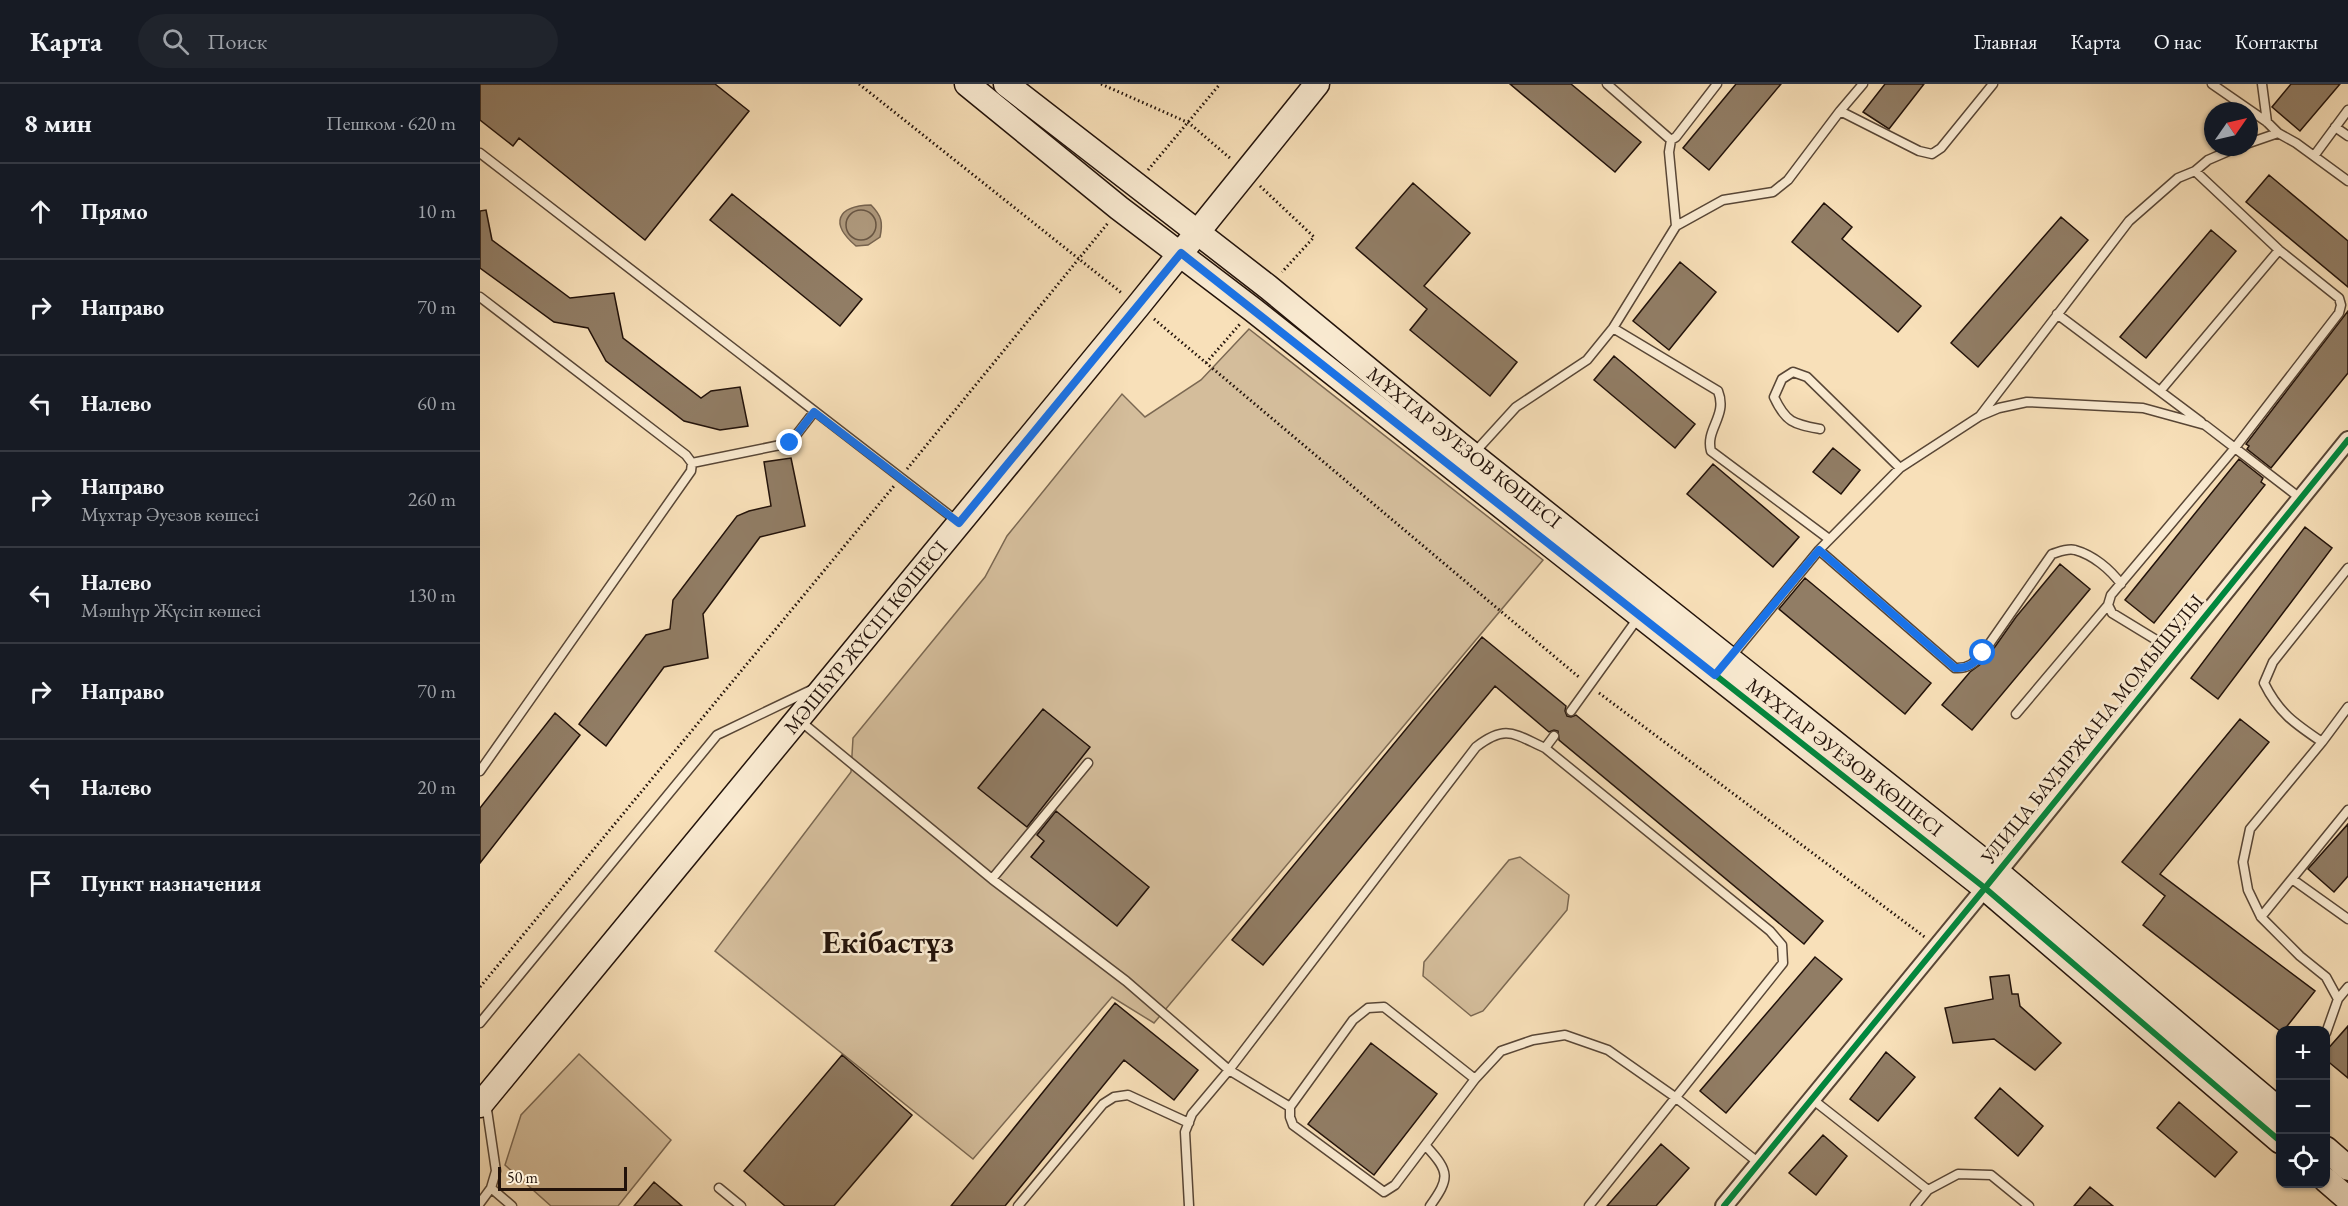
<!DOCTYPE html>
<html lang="ru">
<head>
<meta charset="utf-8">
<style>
	:root { --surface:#171b24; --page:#20242c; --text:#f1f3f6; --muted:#9ea1a6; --line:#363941 }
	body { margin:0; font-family:"EB Garamond",serif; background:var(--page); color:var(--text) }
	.controls { position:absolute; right:18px; bottom:18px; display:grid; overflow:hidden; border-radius:12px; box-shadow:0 2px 4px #0004 }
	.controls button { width:54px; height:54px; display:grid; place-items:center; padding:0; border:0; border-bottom:2px solid var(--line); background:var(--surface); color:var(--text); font:30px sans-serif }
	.compass { position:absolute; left:1724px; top:18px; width:54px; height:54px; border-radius:50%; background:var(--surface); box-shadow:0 2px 4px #0004; rotate:56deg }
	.scale { position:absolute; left:18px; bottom:15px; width:129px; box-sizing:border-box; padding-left:6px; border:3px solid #22120a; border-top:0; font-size:16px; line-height:21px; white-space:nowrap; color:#22120a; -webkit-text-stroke:4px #faebd2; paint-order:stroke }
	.stop { position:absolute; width:18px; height:18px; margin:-14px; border:4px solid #1a73e8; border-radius:50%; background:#fff }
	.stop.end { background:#1a73e8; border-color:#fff; box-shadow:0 2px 6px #0008 }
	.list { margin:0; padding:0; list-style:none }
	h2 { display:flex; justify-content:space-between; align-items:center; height:78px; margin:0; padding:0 24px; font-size:26px }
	h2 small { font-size:20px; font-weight:400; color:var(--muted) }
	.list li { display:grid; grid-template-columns:39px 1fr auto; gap:18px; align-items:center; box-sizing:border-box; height:96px; padding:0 24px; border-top:2px solid var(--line) }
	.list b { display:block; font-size:22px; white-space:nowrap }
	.list p { margin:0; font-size:20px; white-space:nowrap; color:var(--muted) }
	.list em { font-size:20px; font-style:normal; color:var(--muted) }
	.icon { flex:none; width:33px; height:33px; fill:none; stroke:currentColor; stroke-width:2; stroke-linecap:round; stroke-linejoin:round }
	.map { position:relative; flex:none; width:1868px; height:1122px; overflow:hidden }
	header { display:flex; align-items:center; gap:36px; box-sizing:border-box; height:84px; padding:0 30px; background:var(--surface); border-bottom:2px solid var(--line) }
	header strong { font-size:28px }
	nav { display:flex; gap:33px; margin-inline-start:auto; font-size:21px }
	.search { width:420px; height:54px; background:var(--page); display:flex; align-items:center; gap:15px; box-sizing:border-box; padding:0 21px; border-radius:33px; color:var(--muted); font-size:22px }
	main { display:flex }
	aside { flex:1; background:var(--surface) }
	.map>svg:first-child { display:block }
	.green { fill:#d4bd9b; stroke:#7b6852; stroke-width:1.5 }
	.water { fill:#af9a7e; stroke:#776450; stroke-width:1.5 }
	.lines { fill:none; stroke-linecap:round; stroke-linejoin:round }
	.shore { stroke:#685644; stroke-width:1.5 }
	.building { fill:#917d65; stroke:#22120a; stroke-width:1.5 }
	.lane-casing { stroke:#584636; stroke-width:11 }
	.street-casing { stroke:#584636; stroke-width:20 }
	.secondary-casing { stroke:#22120a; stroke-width:27 }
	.path { stroke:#22120a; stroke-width:3; stroke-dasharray:1.5 3; stroke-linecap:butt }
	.lane { stroke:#faebd2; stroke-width:8 }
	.street { stroke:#faebd2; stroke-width:16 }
	.secondary { stroke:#faebd2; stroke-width:24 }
	.cycleway-casing { stroke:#faebd2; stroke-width:10 }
	.cycleway { stroke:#00873e; stroke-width:6 }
	.route { stroke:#1a73e8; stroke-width:8 }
	.labels { text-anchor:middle; stroke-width:5; stroke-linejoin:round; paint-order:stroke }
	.street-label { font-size:20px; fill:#22120a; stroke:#faebd2 }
	.town-label { font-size:32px; font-weight:bold; fill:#22120a; stroke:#faebd2 }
</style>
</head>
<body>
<header>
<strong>Карта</strong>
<div class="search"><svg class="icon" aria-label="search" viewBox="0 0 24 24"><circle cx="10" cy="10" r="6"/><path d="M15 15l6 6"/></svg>Поиск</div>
<nav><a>Главная</a><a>Карта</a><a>О нас</a><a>Контакты</a></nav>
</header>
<main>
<aside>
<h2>8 мин<small>Пешком · 620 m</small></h2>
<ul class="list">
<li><svg class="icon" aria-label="ahead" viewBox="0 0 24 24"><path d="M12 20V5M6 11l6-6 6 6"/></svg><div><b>Прямо</b></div><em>10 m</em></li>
<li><svg class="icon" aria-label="right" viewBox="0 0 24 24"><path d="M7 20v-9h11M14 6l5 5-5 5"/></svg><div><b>Направо</b></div><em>70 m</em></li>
<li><svg class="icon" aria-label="left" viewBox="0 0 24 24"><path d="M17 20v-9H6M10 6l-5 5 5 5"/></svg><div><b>Налево</b></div><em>60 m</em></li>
<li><svg class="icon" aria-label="right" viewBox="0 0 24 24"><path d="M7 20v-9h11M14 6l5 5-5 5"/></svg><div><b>Направо</b><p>Мұхтар Әуезов көшесі</p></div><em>260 m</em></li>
<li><svg class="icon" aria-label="left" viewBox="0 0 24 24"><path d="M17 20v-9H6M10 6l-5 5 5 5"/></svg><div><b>Налево</b><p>Мәшһүр Жүсіп көшесі</p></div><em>130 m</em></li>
<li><svg class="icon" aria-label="right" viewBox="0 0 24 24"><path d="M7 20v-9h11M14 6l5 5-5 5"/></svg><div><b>Направо</b></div><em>70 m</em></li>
<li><svg class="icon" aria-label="left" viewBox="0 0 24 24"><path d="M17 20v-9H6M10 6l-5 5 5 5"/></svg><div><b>Налево</b></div><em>20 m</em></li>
<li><svg class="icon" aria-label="arrive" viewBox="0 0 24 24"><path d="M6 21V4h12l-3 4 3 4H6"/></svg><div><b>Пункт назначения</b></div></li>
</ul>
</aside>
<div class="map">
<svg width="1868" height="1122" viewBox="0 0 1868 1122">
	<rect width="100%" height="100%" fill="#f8e0b9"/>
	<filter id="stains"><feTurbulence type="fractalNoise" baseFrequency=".00333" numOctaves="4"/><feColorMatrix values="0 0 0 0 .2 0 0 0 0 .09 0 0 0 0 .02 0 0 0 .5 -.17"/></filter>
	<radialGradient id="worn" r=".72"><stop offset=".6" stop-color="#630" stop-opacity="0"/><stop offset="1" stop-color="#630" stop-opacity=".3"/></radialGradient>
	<!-- green -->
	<path class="green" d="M769,245L1063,476L674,939L632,913L493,1075L235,867L371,688L373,654L505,493L527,452L642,310L665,333L721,296Z
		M1040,773L1089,811L1087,826L1003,927L991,932L943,892L944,878L1029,776Z
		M99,970L191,1056L138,1122H71L25,1081L41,1031Z"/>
	<!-- water -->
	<path class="water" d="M391,121C402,132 403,139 400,153L388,161L376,162C350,140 356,122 391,121Z"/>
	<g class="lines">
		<!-- shore -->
		<path class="shore" d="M366 141a15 15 0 1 1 30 0a15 15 0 1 1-30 0Z"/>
	</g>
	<!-- building -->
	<path class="building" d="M0,0H235L269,27L165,156L39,54L33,62L0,36Z
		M1030,0H1091L1161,58L1135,88Z
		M1256,0H1301L1229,86L1203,64Z
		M1405,0H1444L1409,45L1383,28Z
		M1811,0H1860L1820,47L1792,23Z
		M1789,91L1868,157V203L1766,118Z
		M933,99L990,149L944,202L1037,278L1010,312L930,246L947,225L876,164Z
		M252,110L382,215L360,242L230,136Z
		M1344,119L1372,143L1362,155L1441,222L1418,248L1312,158Z
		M6,126L12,156L90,214L134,209L143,254L221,314L231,307L260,303L268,342L240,346L204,337L126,277L108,244L74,238L0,184V127Z
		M1581,133L1608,156L1498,283L1471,259Z
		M1731,146L1756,167L1666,274L1640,253Z
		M1200,178L1236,208L1189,266L1153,237Z
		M1868,227V289L1791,384L1767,365L1769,362L1766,360Z
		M1134,272L1215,340L1195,364L1114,296Z
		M1353,364L1380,386L1361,410L1333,388Z
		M311,374L325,442L280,453L223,530L228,574L184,583L126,662L99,640L166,551L190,545L193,516L257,432L269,427L291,422L284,378Z
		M1759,375L1783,394L1781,398L1785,401L1674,539L1645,516Z
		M1233,380L1319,453L1293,483L1207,410Z
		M1825,443L1852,464L1738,615L1711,594Z
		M1580,480L1610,505L1492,646L1462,621L1490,588L1505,577L1536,533Z
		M1325,494L1451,599L1425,630L1299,525Z
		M1002,553L1086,622L1085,627L1087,632L1091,633L1096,631L1343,837L1324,860L1079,656L1078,647L1074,646L1069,648L1015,602L783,881L752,856Z
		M563,625L610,663L547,743L498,704Z
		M75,629L100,651L0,779V724Z
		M1760,635L1789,658L1680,790L1835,907L1804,946L1800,947L1663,841L1685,812L1642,778Z
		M576,727L669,803L637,842L551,773L564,757L557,751Z
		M1868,740V792L1854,808L1828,785Z
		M1335,873L1362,895L1246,1029L1220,1007Z
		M1529,891L1532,910H1538L1540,922L1581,959L1555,986L1514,955L1473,959L1465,924L1513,915L1510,893Z
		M635,919L718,986L694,1016L644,976L525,1122H471Z
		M1868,942V994L1845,975V968Z
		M891,959L957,1010L894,1091L828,1040Z
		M1406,968L1435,993L1398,1037L1370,1015Z
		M362,971L432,1031L354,1122H305L264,1087Z
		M1520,1004L1563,1042L1538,1072L1495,1034Z
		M1699,1018L1757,1068L1735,1093L1677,1044Z
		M1343,1051L1367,1072L1336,1111L1309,1089Z
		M1181,1060L1209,1084L1176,1122H1127Z
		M174,1098L202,1122H154Z
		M1610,1103L1633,1122H1594Z"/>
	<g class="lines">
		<!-- lane casing -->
		<g class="lane-casing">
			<path id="lane" d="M1127,0L1191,56L1189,68L1196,142
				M1732,0L1787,38L1798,49
				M1782,0L1787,38
				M1360,27L1383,0
				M1855,43L1868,52
				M1191,56L1196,53L1237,0
				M1769,59L1798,49L1816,59L1868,97
				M0,69L477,437
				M1834,72L1868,26
				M1715,87L1728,76L1758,63
				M0,213L206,371L212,379L211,387L0,687
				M1577,230L1721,338
				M1133,244L1238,307C1248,332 1225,345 1231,367L1349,455
				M1681,306L1799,166
				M1500,332L1649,137L1698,94L1715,87L1799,166L1859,214L1861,221L1859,229L1754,365L1631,511L1628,521L1632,529L1696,568
				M1340,345C1314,340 1306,339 1294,313L1302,295L1313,288L1327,293L1420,384
				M995,368L1036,323L1107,276L1133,244L1196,142L1243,116L1293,108L1308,96L1360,27L1439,67L1452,70L1461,64L1513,0
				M212,379L310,359L334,328
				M1339,466L1475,584C1488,585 1495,579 1503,569L1572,470C1579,468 1587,464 1595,466C1613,471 1630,485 1641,500
				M1251,573L1339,466L1420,384L1500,332L1519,324L1547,318L1663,324L1725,341L1820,414
				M1091,627L1158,534
				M1536,630L1628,521
				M319,636L512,795L646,897L749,986L810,1023V1033L813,1041L904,1108L915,1101L995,995L1021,967L1053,956L1085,951L1128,966L1195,1013L1279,1079
				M1074,652L1065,664L1290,847L1302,861L1303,879L1109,1122
				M1842,658C1814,639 1799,629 1784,599L1793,578L1868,484
				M512,795L608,679
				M1812,795L1868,835
				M1781,833L1868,726
				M1858,915L1868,903
				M0,939L237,651L331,606
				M1846,949L1858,915L1846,893L1820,872L1781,833L1768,806L1763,778L1770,745L1842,658L1868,623
				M1332,1015L1448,1106
				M6,1019L16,1087L11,1104L32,1122
				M810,1023L873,936L888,924L904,923L995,995
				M946,1062C970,1088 970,1094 950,1122
				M239,1104L261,1122
				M0,1119L11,1104
				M538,1122L623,1020L634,1013L648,1011L709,1039
				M709,1122L705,1048L712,1030L749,986L996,663C1026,640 1034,650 1065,664
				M1435,1122L1448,1106L1478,1090L1511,1091L1549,1122"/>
		</g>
		<!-- street casing -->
		<g class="street-casing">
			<path id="street" d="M1244,1122L1505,804L1868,356"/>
		</g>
		<!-- secondary casing -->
		<g class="secondary-casing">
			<g id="secondary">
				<path d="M487,0L639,124L772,225L1505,804L1800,1057"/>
				<path id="s1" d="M526,0L788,203L975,357L1517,788L1800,1027"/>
				<path id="s2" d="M0,1021L658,222L837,0"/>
				<path d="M1846,1065L1868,1084"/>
				<path d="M1846,1096L1868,1115"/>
			</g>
		</g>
		<!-- path -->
		<path class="path" d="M379,0L643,210
			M621,0L709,39L751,75
			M668,86L740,0
			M780,102L834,153L802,188
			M674,235L1100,594
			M726,279L760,240
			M427,385L628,139
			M1119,609L1446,854
			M0,903L414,402"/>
		<!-- lane -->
		<use href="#lane" class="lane"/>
		<!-- street -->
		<use href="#street" class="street"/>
		<!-- secondary -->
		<use href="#secondary" class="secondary"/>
		<!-- cycleway casing -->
		<g class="cycleway-casing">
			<path id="cycleway" d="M701,169L1505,804L1800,1057
				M1244,1122L1505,804L1868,356"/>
		</g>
		<!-- cycleway -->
		<use href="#cycleway" class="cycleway"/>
	</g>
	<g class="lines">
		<!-- route -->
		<path class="route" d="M310,359L334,328L479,439L701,169L1235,591L1339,466L1475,584C1488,585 1495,579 1503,569"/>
	</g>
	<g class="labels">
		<!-- street labels -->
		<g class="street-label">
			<text dy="7" stroke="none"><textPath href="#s1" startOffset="585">МҰХТАР ӘУЕЗОВ КӨШЕСІ</textPath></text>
			<text dy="7" stroke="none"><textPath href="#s2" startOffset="606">МӘШҺҮР ЖҮСІП КӨШЕСІ</textPath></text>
			<text transform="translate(1612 645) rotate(-51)" y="7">УЛИЦА БАУЫРЖАНА МОМЫШУЛЫ</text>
			<text transform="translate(1365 673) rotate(38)" y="7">МҰХТАР ӘУЕЗОВ КӨШЕСІ</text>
		</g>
		<!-- town labels -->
		<g class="town-label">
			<text x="408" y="869">Екібастұз</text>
		</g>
	</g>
	<rect width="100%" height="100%" filter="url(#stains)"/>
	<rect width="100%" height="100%" fill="url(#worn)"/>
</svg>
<div class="controls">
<button>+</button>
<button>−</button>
<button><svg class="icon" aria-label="locate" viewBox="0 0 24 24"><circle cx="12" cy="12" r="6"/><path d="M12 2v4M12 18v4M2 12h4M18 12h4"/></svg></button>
</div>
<svg class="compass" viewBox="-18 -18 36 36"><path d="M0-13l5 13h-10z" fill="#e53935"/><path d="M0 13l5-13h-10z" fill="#9ea1a6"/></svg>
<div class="scale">50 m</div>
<div class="stop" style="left:1503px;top:569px"></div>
<div class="stop end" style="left:310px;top:359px"></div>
</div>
</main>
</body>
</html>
